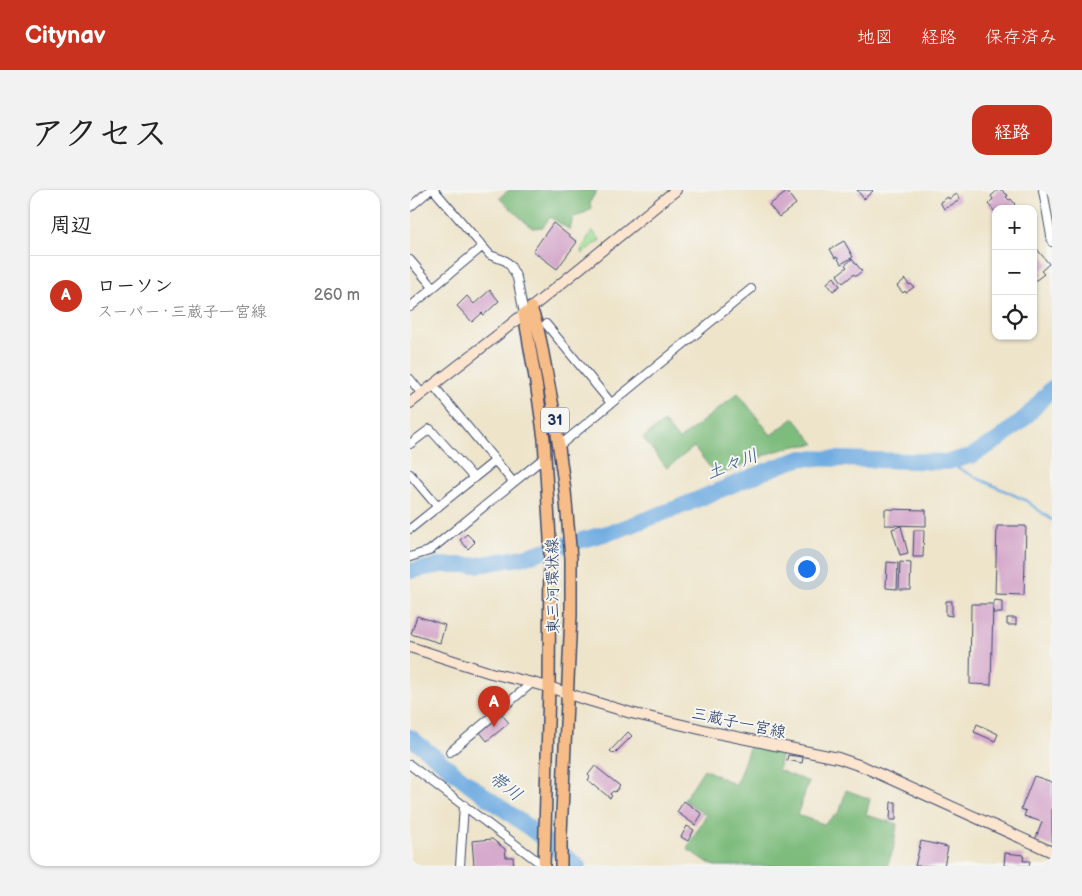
<!DOCTYPE html>
<html lang="ja">
<head>
<meta charset="utf-8">
<style>
	:root { --surface:#fff; --page:#f2f2f2; --text:#222; --muted:#767676; --line:#e0e0e0; --accent:#c8321e }
	body { margin:0; font-family:"Balsamiq Sans","Klee One",sans-serif; background:var(--page); color:var(--text) }
	.controls { position:absolute; right:15px; top:15px; display:grid; overflow:hidden; border-radius:10px; box-shadow:0 1px 4px #0004 }
	.controls button { width:45px; height:45px; display:grid; place-items:center; padding:0; border:0; border-bottom:1px solid var(--line); background:var(--surface); color:var(--text); font:25px sans-serif }
	.you { position:absolute; left:396px; top:378px; width:18px; height:18px; margin:-12px; border:4px solid #fff; border-radius:50%; background:#1a73e8; box-shadow:0 0 0 8px #1a73e833 }
	.badge { display:grid; place-items:center; width:32px; height:32px; border-radius:50%; background:var(--accent); color:#fff; font-size:16px; font-weight:700 }
	.pin { position:absolute; translate:-50% -41px; filter:drop-shadow(0 1px 2px #0008) }
	.pin::after { content:''; position:absolute; top:26px; width:18px; height:15px; background:inherit; clip-path:polygon(0 0,100% 0,50% 100%) }
	.list { margin:0; padding:0; list-style:none }
	h2 { display:flex; justify-content:space-between; align-items:center; height:65px; margin:0; padding:0 20px; font-size:21px }
	h2 small { font-size:16px; font-weight:400; color:var(--muted) }
	.list li { display:grid; grid-template-columns:32px 1fr auto; gap:15px; align-items:center; box-sizing:border-box; height:80px; padding:0 20px; border-top:1px solid var(--line) }
	.list b { display:block; font-size:19px; white-space:nowrap }
	.list p { margin:0; font-size:16px; white-space:nowrap; color:var(--muted) }
	.list em { font-size:16px; font-style:normal; color:var(--muted) }
	.icon { flex:none; width:28px; height:28px; fill:none; stroke:currentColor; stroke-width:2; stroke-linecap:round; stroke-linejoin:round }
	.map { position:relative; flex:none; width:642px; height:676px; overflow:hidden; border-radius:15px }
	header { display:flex; align-items:center; gap:30px; box-sizing:border-box; height:70px; padding:0 25px; background:var(--accent); color:#fff }
	header strong { font-size:24px }
	nav { display:flex; gap:28px; margin-inline-start:auto; font-size:18px }
	.intro { display:flex; align-items:center; justify-content:space-between; box-sizing:border-box; height:120px; padding:0 30px }
	h1 { margin:0; font-size:35px }
	.button { padding:12px 22px; border-radius:15px; background:var(--accent); color:#fff; font-size:18px; font-weight:700 }
	main { display:flex; gap:30px; padding:0 30px }
	aside { flex:1; background:var(--surface); border-radius:15px; box-shadow:0 1px 4px #0004 }
	.map>svg:first-child { display:block }
	.green { fill:#9edd93; stroke:#5c8678 }
	.forest { fill:#7ebc7d; stroke:#4c766e }
	.lines { fill:none; stroke-linecap:round; stroke-linejoin:round }
	.stream { stroke:#6face1; stroke-width:2.5 }
	.river { stroke:#6face1; stroke-width:16 }
	.building { fill:#d6aacc }
	.street-casing { stroke:#3b4a6e; stroke-width:10 }
	.secondary-casing { stroke:#3b4a6e; stroke-width:12 }
	.primary-casing { stroke:#3b4a6e; stroke-width:14 }
	.street { stroke:#fff; stroke-width:8 }
	.secondary { stroke:#fce5cf; stroke-width:10 }
	.primary { stroke:#f7bd88; stroke-width:11 }
	.labels { text-anchor:middle; stroke-width:4; stroke-linejoin:round; paint-order:stroke }
	.shield { fill:#f6f6f2; stroke:#5d6b8a; stroke-width:1 }
	.shield-label { font-size:15px; font-weight:bold; fill:#1b2f5e }
	.street-label { font-size:16px; fill:#1b2f5e; stroke:#f6f6f2 }
	.water-label { font-size:18px; font-style:italic; fill:#345485; stroke:#f6f6f2 }
</style>
</head>
<body>
<header>
<strong>Citynav</strong>
<nav><a>地図</a><a>経路</a><a>保存済み</a></nav>
</header>
<div class="intro"><h1>アクセス</h1><a class="button">経路</a></div>
<main>
<aside>
<h2>周辺<small></small></h2>
<ul class="list">
<li><span class="badge">A</span><div><b>ローソン</b><p>スーパー · 三蔵子一宮線</p></div><em>260 m</em></li>
</ul>
</aside>
<div class="map">
<svg width="642" height="676" viewBox="0 0 642 676">
	<rect width="100%" height="100%" fill="#f6f6f2"/>
	<filter id="ink" filterUnits="userSpaceOnUse"><feTurbulence type="fractalNoise" baseFrequency=".02" numOctaves="2"/><feDisplacementMap in="SourceGraphic" scale="10" xChannelSelector="R" yChannelSelector="G"/><feConvolveMatrix kernelMatrix="1 2 1 2 8 2 1 2 1" color-interpolation-filters="sRGB"/></filter>
	<filter id="wash" filterUnits="userSpaceOnUse"><feTurbulence type="fractalNoise" baseFrequency=".0096" numOctaves="4" result="noise"/><feDisplacementMap in="SourceGraphic" scale="20" xChannelSelector="R" yChannelSelector="G"/><feGaussianBlur stdDeviation="1.12" result="paint"/><feColorMatrix in="noise" values="0 0 0 0 0 0 0 0 0 0 0 0 0 0 0 0 0 1.4 0 .05"/><feComposite in="paint" operator="in"/></filter>
	<g filter="url(#wash)">
		<rect width="100%" height="100%" fill="#eee4ca"/>
		<!-- green -->
		<path class="green" d="M182,40L190,50L172,64L171,61Z"/>
		<!-- forest -->
		<path class="forest" d="M99,0H187L180,12L181,19L171,25L163,27L160,40L140,27L133,37L122,38L89,8Z
			M328,203L361,245L384,228L405,254L385,256L363,262L307,286L284,257L257,278L233,248L254,232L269,250Z
			M340,555L372,561L368,580L399,592L387,625L414,634L430,621L436,600L460,609L456,625L487,634L483,660L477,676H304L277,659L296,625L274,610L294,579L326,595Z"/>
		<g class="lines">
			<!-- stream -->
			<path class="stream" d="M537,272L567,288L615,310L642,330"/>
			<!-- river -->
			<path class="river" d="M0,381L32,375H68L114,367L161,353L208,340L269,317L368,276L392,268L537,272L561,266L588,250L617,226L642,198
				M0,547L59,594L114,634L168,676"/>
		</g>
		<g id="blocks">
			<!-- building -->
			<path class="building" d="M447,0H462L463,1L454,9Z
				M588,0H592L596,4H597L598,6L596,7L599,10L601,9L605,14L599,19H586V23L578,14L583,9L581,6Z
				M377,2L386,14L369,27L359,15Z
				M547,4L550,10L534,19L530,12L538,7L539,9Z
				M143,33L167,52L147,79L123,61Z
				M434,51L443,67L431,74L427,67L425,68L420,59Z
				M623,54L639,74L631,81L634,84L625,91L623,89Z
				M442,69L452,81L446,86L444,84L433,93L427,85L437,77L435,75Z
				M424,87L430,96L423,101L417,93Z
				M495,89L499,95L501,94L504,97L496,103L495,101L493,103L487,96Z
				M80,100L89,111L74,125L72,123L62,132L47,116L57,106L64,114Z
				M475,319L516,320V336L475,335Z
				M491,336L498,363L490,365L482,339Z
				M587,336H616L614,405L585,404Z
				M504,340H514L513,367H503Z
				M57,344L65,352L58,359L50,350Z
				M477,372L488,373L487,399L476,398Z
				M490,372L501,373L500,399H489Z
				M584,410L592,411V423H583Z
				M536,411H542V426L536,425Z
				M561,414H583L581,495L560,494Z
				M7,426L35,435L30,453L1,444Z
				M597,428H606V435H597Z
				M90,522L99,533L77,551L69,541Z
				M567,534L588,544L585,551L564,542Z
				M218,542L222,546L204,564L200,561Z
				M378,565L393,567L392,573L377,570Z
				M185,576L210,596L205,602L203,601L200,604L202,606L200,608L178,590L180,587L178,585Z
				M624,586L642,592V656L625,650L632,632L614,626L616,621L611,619Z
				M274,611L292,624L285,635L267,622Z
				M481,612H486V630H480Z
				M277,636L284,640L278,651L271,647Z
				M82,649L95,659L96,667H103L104,676H64L62,651Z
				M511,651L538,657L534,676H505Z
				M595,663L614,665L613,671H620L619,676H594Z"/>
		</g>
	</g>
	<g filter="url(#ink)">
		<use href="#blocks" fill-opacity="0" stroke="#3b4a6e" stroke-width="1"/>
		<g class="lines">
			<!-- street casing -->
			<g class="street-casing">
				<path id="street" d="M24,0L80,65L96,71L100,75L107,88L114,124
					M633,0L642,52
					M0,17L20,0
					M0,70L23,97
					M0,117L73,56
					M136,134L201,213
					M0,189L12,204
					M23,195L103,292
					M0,254L20,239L64,288
					M149,256L341,99
					M0,284L28,317
					M0,339L85,271
					M0,367L19,361L135,267
					M40,562L123,492
					M0,575L134,676
					M50,676L54,615"/>
			</g>
			<!-- secondary casing -->
			<g class="secondary-casing">
				<path id="secondary" d="M0,213L89,144L266,0
					M0,457L81,483L139,497L171,508L221,523L307,543L428,568L454,577L642,662"/>
			</g>
			<!-- primary casing -->
			<g class="primary-casing">
				<path id="primary" d="M121,118L127,135L131,153L144,222L155,301L161,368V425L151,644V676
					M114,124L127,199L134,249L140,349L139,497L134,676"/>
			</g>
			<!-- street -->
			<use href="#street" class="street"/>
			<!-- secondary -->
			<use href="#secondary" class="secondary"/>
			<!-- primary -->
			<use href="#primary" class="primary"/>
		</g>
	</g>
	<g class="labels">
		<!-- shield labels -->
		<rect class="shield" x="131" y="217.5" width="28" height="25" rx="4"/>
		<g class="shield-label">
			<text x="145" y="235">31</text>
		</g>
		<!-- street labels -->
		<g class="street-label">
			<text transform="translate(142 396) rotate(-91)" y="6">東三河環状線</text>
			<text transform="translate(329 532) rotate(12)" y="6">三蔵子一宮線</text>
		</g>
		<!-- water labels -->
		<g class="water-label">
			<text transform="translate(322 274) rotate(-21)" y="6">土々川</text>
			<text transform="translate(96 596) rotate(38)" y="6">帯川</text>
		</g>
	</g>
</svg>
<div class="controls">
<button>+</button>
<button>−</button>
<button><svg class="icon" aria-label="locate" viewBox="0 0 24 24"><circle cx="12" cy="12" r="6"/><path d="M12 2v4M12 18v4M2 12h4M18 12h4"/></svg></button>
</div>
<div class="you"></div>
<div class="pin badge" style="left:84px;top:537px">A</div>
</div>
</main>
</body>
</html>
